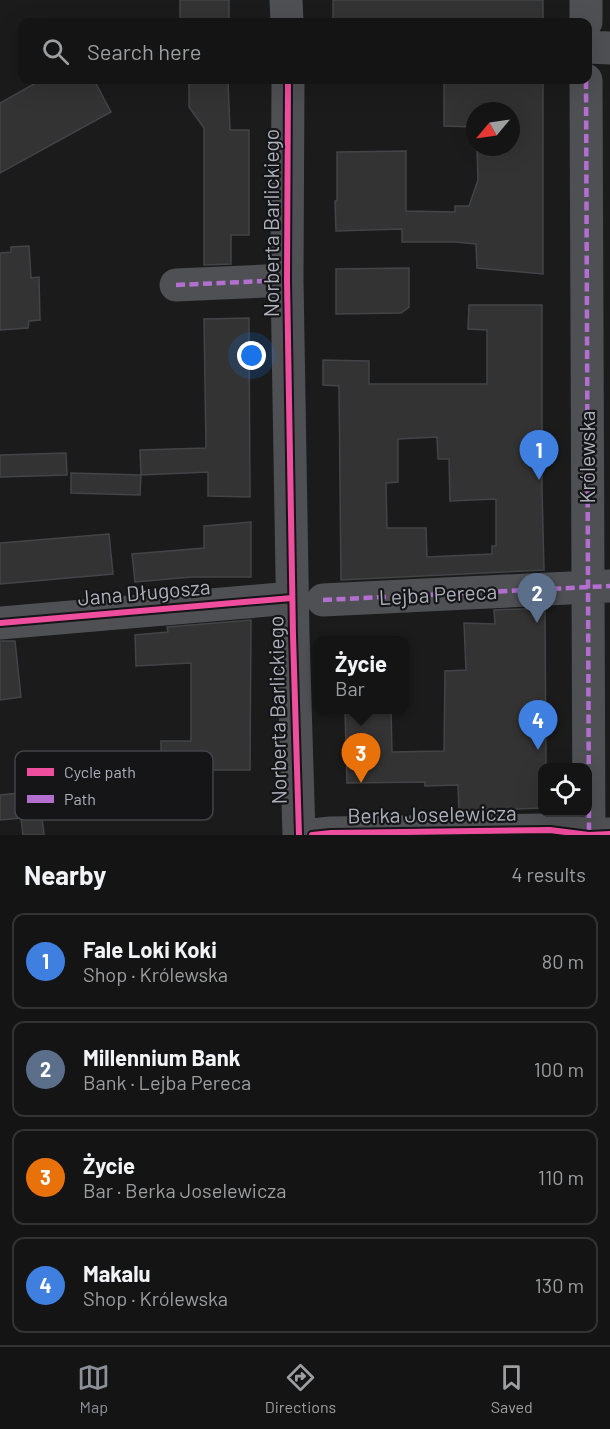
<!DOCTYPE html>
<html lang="en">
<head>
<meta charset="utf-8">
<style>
	:root { --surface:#141414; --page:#1d1d1d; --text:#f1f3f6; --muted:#9d9ea0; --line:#333334; --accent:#8c9099 }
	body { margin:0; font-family:Barlow,sans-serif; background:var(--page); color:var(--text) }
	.controls { position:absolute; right:18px; bottom:18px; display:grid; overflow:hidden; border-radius:12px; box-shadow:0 6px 24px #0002 }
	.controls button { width:54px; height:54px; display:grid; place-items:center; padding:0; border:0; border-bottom:2px solid var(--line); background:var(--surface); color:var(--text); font:30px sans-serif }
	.compass { position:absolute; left:466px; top:102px; width:54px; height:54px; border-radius:50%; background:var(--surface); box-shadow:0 6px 24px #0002; rotate:241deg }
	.you { position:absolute; left:252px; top:356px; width:21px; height:21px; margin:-15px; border:4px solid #fff; border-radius:50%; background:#1a73e8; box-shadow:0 0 0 9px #1a73e833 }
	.badge { display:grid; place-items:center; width:39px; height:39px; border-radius:50%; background:var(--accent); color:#fff; font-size:20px; font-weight:700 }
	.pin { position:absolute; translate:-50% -50px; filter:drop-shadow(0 2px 3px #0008) }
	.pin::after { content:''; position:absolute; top:32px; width:21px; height:18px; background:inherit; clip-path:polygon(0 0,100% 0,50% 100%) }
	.popup { position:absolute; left:313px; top:636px; width:96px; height:78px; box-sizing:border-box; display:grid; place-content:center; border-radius:12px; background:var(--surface); filter:drop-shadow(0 2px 4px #0005); font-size:20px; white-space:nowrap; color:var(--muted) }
	.popup b { font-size:22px; color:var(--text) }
	.popup::after { content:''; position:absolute; left:50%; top:100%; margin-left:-12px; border:12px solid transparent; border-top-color:var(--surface) }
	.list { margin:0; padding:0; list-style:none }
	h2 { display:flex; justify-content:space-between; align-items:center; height:78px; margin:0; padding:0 24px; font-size:26px }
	h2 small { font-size:20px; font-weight:400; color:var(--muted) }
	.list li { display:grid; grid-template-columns:39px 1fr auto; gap:18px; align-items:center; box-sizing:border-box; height:96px; margin:0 12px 12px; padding:0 12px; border:2px solid var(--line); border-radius:12px }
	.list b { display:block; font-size:22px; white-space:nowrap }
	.list p { margin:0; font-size:20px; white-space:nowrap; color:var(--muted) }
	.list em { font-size:20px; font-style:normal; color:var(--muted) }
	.icon { flex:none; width:33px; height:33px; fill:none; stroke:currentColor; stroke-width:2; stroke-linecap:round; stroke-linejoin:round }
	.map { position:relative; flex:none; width:610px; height:835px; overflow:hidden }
	.search { position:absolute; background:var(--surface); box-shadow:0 6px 24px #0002; left:18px; right:18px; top:18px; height:66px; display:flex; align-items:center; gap:15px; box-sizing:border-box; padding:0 21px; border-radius:12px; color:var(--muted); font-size:22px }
	.sheet { height:510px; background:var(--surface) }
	nav { display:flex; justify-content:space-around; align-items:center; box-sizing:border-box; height:84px; border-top:2px solid var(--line); background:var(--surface); font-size:16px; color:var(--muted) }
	nav a { display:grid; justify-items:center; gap:3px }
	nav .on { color:var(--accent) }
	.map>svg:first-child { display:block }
	.building { fill:#333; stroke:#434447; stroke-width:1.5; fill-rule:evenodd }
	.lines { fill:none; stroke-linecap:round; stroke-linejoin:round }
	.minor { stroke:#4f5054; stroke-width:33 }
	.quiet { stroke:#b36fd0; stroke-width:4.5; stroke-dasharray:9 4.5; stroke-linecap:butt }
	.cycleway-casing { stroke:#151517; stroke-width:10 }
	.cycleway { stroke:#ef4d9e; stroke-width:6 }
	.labels { text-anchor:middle; stroke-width:4.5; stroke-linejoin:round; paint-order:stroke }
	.street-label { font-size:21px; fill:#adb1bb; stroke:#151517 }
	.key { fill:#151517; stroke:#434448; stroke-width:1.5 }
	.key-label { font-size:16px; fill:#adb1bb }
</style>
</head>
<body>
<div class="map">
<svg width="610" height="835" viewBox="0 0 610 835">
	<rect width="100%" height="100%" fill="#1b1b1b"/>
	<!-- building -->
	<path class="building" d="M180,0H229V22H180Z
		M333,0H543V22H333Z
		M41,80H94L111,112L0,173V103Z
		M189,80H228L230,130H249V235H231V264L204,265V128L189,107Z
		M444,80H543V274L477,268L476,244L456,242H402V229L336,231L335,201H337V152L406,151V211L455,212V206H469L478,180L477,147H511V111H475V127L444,126Z
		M29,246L31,278L39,277L40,320L29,321L28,328L0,330V253L11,252V247Z
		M409,268V307L401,313L336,314V269Z
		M469,305H542V489L544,570L341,580L339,386L323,385V360L369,361V384H487V330L468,329ZM437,437L438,459H449L450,501L496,499V546H492V554L427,557L426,528H387L386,483L398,482V439Z
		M249,318L250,497L208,496V472L141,475L140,450L206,448L204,319Z
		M66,453L67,475L0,477V455Z
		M71,473L141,475L140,495L71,493Z
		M251,522V577H192L135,582L132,554L204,548V526Z
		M109,534L113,574L0,584V543Z
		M545,608L546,767H543V808L459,811L458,785L425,786V782L347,783L345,710H391L392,752L444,751L445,671L466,670L464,623L495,624L494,610Z
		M251,620L250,770H161V741H191V663L136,666L135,635L168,632L167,627Z
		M0,641H15L21,697L0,700Z
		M143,758L145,782L27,791L26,767Z
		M39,791L44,835H23L21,818L0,820V795Z"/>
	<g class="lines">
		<!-- minor -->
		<path class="minor" d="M286,0L287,22
			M586,0V22
			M588,47L610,48
			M288,80L287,280L293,635L299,835
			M586,80L589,835
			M176,285L287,280
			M323,600L610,586
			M0,623L292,598
			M312,835L331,833L550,830L589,835L610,834"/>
		<!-- quiet -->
		<path class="quiet" d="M586,80L589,835
			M176,285L287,280
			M323,600L610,586"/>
		<!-- cycleway casing -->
		<g class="cycleway-casing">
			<path id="cycleway" d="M288,80L287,280L293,635L299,835
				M0,623L292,598
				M312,835L331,833L550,830L589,835L610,834"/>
		</g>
		<!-- cycleway -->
		<use href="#cycleway" class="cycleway"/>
	</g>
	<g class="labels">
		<!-- street labels -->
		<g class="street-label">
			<text transform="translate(272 223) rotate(-90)" y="7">Norberta Barlickiego</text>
			<text transform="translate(588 457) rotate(-90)" y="7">Królewska</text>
			<text transform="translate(144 593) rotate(-5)" y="7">Jana Długosza</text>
			<text transform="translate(438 595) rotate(-3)" y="7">Lejba Pereca</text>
			<text transform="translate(278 710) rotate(-91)" y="7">Norberta Barlickiego</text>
			<text transform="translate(432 815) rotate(-1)" y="7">Berka Joselewicza</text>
		</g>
	</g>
	<!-- legend -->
	<rect x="15" y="751" width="198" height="69" rx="9" class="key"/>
	<rect x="27" y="768" width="27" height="8" fill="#ef4d9e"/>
	<rect x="27" y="795" width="27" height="8" fill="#b36fd0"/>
	<g class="key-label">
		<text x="64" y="778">Cycle path</text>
		<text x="64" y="805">Path</text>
	</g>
</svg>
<div class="controls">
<button><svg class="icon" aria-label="locate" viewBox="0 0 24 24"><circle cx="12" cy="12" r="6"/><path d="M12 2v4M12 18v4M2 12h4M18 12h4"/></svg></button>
</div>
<svg class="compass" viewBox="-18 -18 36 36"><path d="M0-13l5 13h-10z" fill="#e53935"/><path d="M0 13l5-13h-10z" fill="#9d9ea0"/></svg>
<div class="you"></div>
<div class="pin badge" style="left:539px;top:480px;background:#3f7fe0">1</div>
<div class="pin badge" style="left:537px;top:623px;background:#5c6f8a">2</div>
<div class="pin badge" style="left:361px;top:783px;background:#e8710a">3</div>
<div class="popup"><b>Życie</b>Bar</div>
<div class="pin badge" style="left:538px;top:750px;background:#3f7fe0">4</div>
<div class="search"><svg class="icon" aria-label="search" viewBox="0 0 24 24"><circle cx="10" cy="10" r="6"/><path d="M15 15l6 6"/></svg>Search here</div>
</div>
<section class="sheet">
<h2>Nearby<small>4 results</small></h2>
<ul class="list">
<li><span class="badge" style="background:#3f7fe0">1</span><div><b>Fale Loki Koki</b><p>Shop · Królewska</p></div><em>80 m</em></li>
<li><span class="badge" style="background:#5c6f8a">2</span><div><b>Millennium Bank</b><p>Bank · Lejba Pereca</p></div><em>100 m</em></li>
<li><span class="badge" style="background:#e8710a">3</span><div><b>Życie</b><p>Bar · Berka Joselewicza</p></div><em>110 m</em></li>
<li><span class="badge" style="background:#3f7fe0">4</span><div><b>Makalu</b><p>Shop · Królewska</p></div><em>130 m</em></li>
</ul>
</section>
<nav>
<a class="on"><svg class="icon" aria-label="map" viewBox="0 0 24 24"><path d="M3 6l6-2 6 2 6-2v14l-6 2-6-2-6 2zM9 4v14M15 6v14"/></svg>Map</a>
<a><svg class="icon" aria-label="directions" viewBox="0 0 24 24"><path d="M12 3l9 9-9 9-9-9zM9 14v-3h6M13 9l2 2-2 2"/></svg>Directions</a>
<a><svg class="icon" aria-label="saved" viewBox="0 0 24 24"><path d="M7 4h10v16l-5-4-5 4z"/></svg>Saved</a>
</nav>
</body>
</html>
